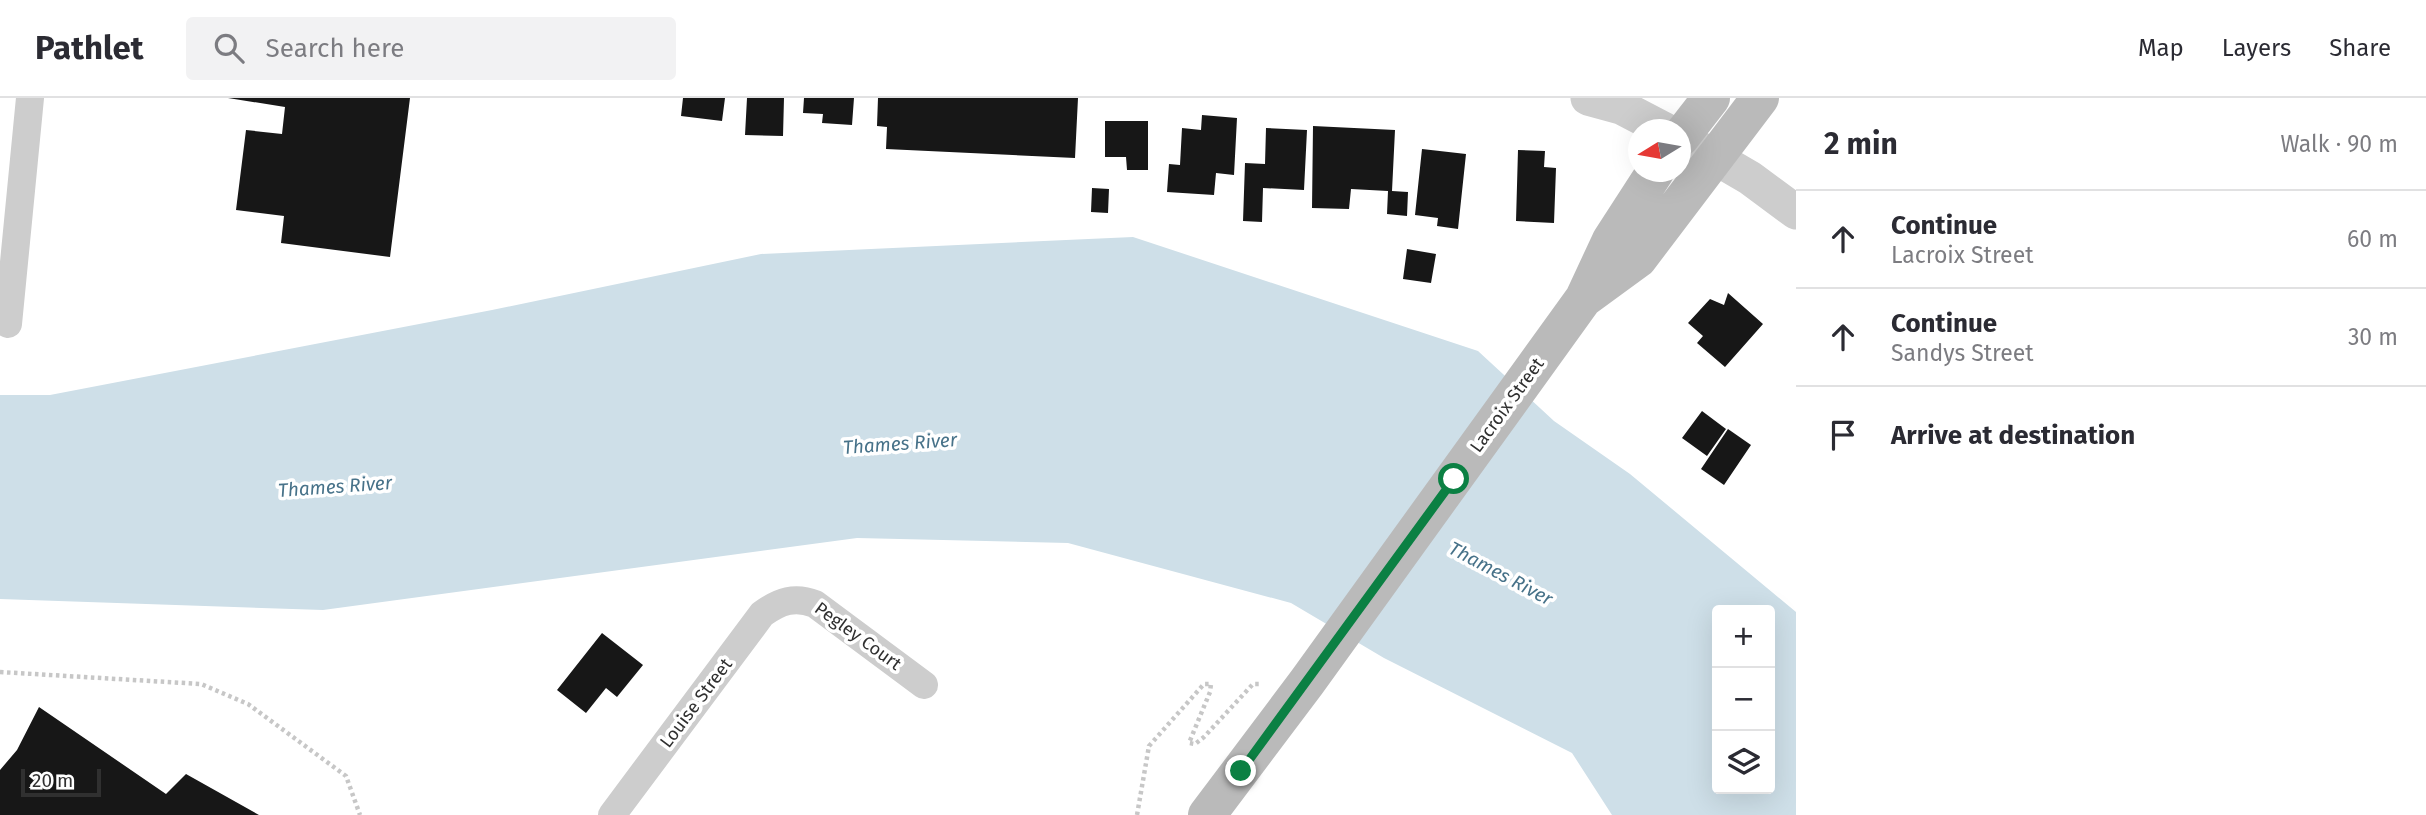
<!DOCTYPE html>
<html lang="en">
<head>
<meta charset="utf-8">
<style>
	:root { --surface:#fff; --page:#f2f2f3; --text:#2b2b33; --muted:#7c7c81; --line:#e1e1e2 }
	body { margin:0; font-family:"Fira Sans",sans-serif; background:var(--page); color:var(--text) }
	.controls { position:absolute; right:21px; bottom:21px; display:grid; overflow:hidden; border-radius:7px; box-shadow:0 7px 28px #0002 }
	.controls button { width:63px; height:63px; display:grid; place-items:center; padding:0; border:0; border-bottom:2px solid var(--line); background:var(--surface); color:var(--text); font:35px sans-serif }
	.compass { position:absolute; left:1628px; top:21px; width:63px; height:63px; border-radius:50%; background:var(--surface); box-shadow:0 7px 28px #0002; rotate:259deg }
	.scale { position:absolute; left:21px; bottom:18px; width:80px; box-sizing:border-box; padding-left:7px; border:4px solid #303030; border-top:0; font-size:19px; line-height:24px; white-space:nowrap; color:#303030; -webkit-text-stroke:5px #fff; paint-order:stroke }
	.stop { position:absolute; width:21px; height:21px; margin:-16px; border:5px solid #0b8043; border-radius:50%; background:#fff }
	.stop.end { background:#0b8043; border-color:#fff; box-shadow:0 2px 7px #0008 }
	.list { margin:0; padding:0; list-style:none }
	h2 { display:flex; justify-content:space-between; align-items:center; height:91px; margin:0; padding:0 28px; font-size:30px }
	h2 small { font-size:23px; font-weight:400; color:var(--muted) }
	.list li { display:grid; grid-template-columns:46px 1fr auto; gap:21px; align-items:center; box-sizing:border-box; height:98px; padding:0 28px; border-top:2px solid var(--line) }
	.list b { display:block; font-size:26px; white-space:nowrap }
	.list p { margin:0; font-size:23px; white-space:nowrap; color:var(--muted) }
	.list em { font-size:23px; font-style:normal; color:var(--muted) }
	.icon { flex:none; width:38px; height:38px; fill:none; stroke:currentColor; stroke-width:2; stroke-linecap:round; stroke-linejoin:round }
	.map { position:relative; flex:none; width:1796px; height:717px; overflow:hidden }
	header { display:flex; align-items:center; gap:42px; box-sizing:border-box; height:98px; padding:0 35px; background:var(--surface); border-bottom:2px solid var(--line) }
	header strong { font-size:33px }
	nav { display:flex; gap:38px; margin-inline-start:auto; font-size:24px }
	.search { width:490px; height:63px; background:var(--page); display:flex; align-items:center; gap:18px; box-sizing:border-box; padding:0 24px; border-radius:7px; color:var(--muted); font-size:26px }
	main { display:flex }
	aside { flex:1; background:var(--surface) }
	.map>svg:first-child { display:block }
	.water { fill:#cedfe8; fill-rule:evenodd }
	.building { fill:#171717 }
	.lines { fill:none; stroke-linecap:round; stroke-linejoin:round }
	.path { stroke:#c7c7c7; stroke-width:4.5; stroke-dasharray:3.5 3.5; stroke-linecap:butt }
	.minor { stroke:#cdcdcd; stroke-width:28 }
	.tertiary { stroke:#cdcdcd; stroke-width:35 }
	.secondary { stroke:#bababa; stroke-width:38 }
	.route { stroke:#0b8043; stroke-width:9 }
	.labels { text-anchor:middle; stroke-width:7; stroke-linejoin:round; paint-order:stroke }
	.street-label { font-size:18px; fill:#303030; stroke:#fff }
	.water-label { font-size:19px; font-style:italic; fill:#477289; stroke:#fff }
</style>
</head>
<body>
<header>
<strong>Pathlet</strong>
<div class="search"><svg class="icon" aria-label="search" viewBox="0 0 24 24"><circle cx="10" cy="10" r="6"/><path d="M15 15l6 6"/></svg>Search here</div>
<nav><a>Map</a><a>Layers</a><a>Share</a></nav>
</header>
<main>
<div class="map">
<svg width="1796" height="717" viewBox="0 0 1796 717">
	<rect width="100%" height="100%" fill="#fff"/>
	<!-- water -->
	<path class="water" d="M1133,139L1478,253L1554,323L1630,376L1796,514V717H1612L1572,655L1384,560L1291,505L1068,445L857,440L323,512L0,501V297H50L492,212L761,156ZM1717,512H1770V691H1717Z"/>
	<!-- building -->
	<path class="building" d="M228,0H410L390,159L281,145L284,118L236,112L246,32L282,36L285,9Z
		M683,0H725L722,23L681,18Z
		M747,0H784L783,38L745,37Z
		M804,0H854L852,27L822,25L823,16L803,15Z
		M878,0H1078L1075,60L886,51L887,29L877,28Z
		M1202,17L1237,20L1234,77L1216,75L1214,97L1167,94L1169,66L1180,67L1182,30L1201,32Z
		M1105,23H1148V72H1127L1126,59H1105Z
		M1313,28L1395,32L1392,93L1408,94L1407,118L1387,116L1388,93L1351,91L1349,111L1312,110Z
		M1266,30L1307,32L1304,92L1263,90L1262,124L1243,123L1245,65L1265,66Z
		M1422,51L1466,56L1458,131L1437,128L1438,120L1415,117Z
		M1518,52L1545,53L1544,69L1556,70L1554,125L1516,123Z
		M1092,90L1109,91L1108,115L1091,114Z
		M1407,151L1436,156L1431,185L1403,181Z
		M1728,195L1763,226L1725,269L1697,245L1703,238L1688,225L1710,201L1724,207Z
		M1702,313L1726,331L1707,358L1682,340Z
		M1728,331L1751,347L1724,387L1701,371Z
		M602,535L643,567L617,599L606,590L586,615L557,592Z
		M39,609L166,696L186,676L259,717H0V672L17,652Z"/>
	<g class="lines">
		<!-- path -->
		<path class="path" d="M0,574L201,586L248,606L346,678L360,717
			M1137,717L1149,648L1204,586H1211L1210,594L1189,645L1195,646L1204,639L1253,586H1262"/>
		<!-- minor -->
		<path class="minor" d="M8,226L30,0
			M612,717L762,516C780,503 795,498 815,506L924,587"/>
		<!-- tertiary -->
		<path class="tertiary" d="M1588,0L1621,9L1665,32
			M1690,45L1750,80L1796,114"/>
		<!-- secondary -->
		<path class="secondary" d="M1680,40L1711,0
			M1586,199L1638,161L1760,0
			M1207,717L1307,584L1584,200L1611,142L1655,74"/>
	</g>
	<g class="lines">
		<!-- route -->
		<path class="route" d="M1241,673L1454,381"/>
	</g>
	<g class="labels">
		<!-- street labels -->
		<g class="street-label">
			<text transform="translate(1507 307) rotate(-54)" y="6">Lacroix Street</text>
			<text transform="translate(858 538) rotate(36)" y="6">Pegley Court</text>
			<text transform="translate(696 605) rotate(-53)" y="6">Louise Street</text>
		</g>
		<!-- water labels -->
		<g class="water-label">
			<text transform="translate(900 345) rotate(-4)" y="7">Thames River</text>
			<text transform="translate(335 388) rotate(-4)" y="7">Thames River</text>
			<text transform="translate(1501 475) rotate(28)" y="7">Thames River</text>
		</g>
	</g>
</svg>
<div class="controls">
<button>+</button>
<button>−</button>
<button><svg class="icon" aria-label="layers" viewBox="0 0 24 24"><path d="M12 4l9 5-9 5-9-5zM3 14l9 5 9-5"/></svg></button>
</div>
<svg class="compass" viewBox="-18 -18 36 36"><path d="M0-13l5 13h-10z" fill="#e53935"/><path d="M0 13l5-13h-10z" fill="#7c7c81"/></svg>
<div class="scale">20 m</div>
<div class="stop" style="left:1454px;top:381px"></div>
<div class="stop end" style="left:1241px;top:673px"></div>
</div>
<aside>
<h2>2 min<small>Walk · 90 m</small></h2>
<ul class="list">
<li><svg class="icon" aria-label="ahead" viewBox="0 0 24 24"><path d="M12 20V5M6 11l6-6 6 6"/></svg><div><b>Continue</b><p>Lacroix Street</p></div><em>60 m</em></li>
<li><svg class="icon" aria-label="ahead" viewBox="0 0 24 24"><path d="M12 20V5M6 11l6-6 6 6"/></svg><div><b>Continue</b><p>Sandys Street</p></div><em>30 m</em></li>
<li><svg class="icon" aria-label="arrive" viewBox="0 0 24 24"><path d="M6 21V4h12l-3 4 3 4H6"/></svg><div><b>Arrive at destination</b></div></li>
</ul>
</aside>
</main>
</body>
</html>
